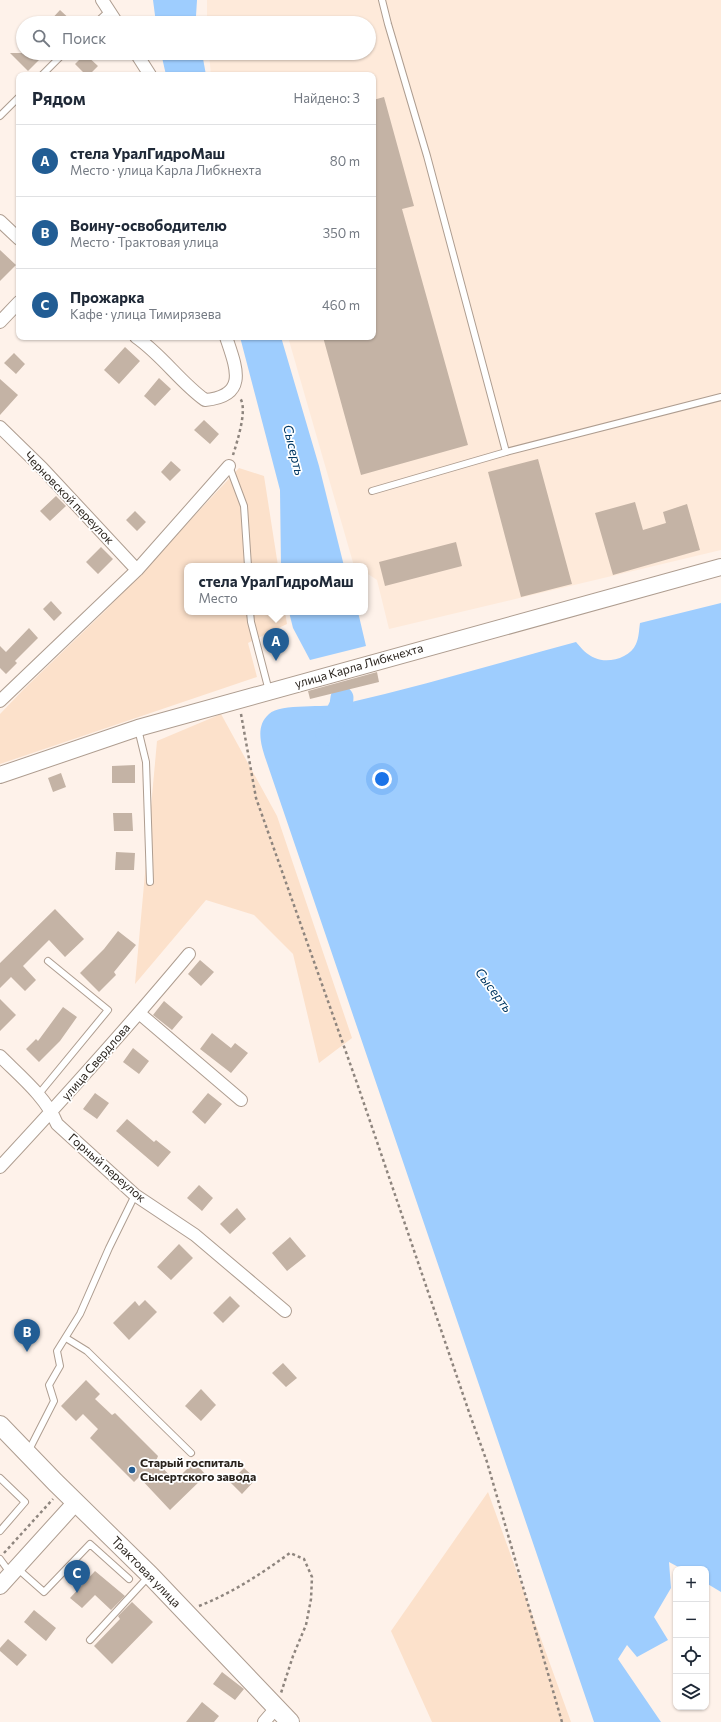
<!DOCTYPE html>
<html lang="ru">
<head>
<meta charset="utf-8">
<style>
	:root { --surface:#fff; --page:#f2f2f3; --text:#1f2937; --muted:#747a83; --line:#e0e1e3; --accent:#225d94 }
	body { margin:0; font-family:Commissioner,sans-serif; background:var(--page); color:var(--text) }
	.controls { position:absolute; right:12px; bottom:12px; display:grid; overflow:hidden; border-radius:8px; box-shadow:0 1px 3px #0004 }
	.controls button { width:36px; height:36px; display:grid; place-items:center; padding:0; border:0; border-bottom:1px solid var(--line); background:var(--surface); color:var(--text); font:20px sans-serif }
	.you { position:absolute; left:382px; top:779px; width:14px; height:14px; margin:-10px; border:3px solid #fff; border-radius:50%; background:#1a73e8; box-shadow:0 0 0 6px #1a73e833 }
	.badge { display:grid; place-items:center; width:26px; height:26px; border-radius:50%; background:var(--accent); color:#fff; font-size:13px; font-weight:700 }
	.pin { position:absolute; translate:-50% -33px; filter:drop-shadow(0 1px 2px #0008) }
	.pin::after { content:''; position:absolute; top:21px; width:14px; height:12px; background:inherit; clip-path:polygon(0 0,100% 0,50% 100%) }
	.popup { position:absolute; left:184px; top:563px; width:184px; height:52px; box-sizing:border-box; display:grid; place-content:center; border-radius:8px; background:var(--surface); filter:drop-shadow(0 1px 3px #0005); font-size:13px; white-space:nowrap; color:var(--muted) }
	.popup b { font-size:15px; color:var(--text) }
	.popup::after { content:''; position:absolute; left:50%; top:100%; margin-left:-8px; border:8px solid transparent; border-top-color:var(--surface) }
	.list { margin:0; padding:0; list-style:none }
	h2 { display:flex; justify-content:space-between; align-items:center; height:52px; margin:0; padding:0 16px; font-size:17px }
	h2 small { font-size:13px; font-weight:400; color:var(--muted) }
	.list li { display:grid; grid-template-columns:26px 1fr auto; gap:12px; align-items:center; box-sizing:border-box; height:72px; padding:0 16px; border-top:1px solid var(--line) }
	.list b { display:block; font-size:15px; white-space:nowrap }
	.list p { margin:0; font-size:13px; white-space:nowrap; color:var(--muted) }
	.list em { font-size:13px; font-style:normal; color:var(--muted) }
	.icon { flex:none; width:22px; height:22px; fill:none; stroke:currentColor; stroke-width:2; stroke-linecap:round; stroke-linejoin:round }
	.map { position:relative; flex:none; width:721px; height:1722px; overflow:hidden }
	.search { position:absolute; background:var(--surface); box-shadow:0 1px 3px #0004; left:16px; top:16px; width:360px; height:44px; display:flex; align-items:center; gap:10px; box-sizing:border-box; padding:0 14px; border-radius:22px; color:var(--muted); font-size:15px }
	.panel { position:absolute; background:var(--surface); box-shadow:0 1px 3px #0004; left:16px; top:72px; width:360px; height:268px; border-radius:8px }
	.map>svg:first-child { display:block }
	.built { fill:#feeada }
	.green { fill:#fce1cb }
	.water { fill:#9ecdfe }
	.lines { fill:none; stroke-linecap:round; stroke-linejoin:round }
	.river { stroke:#9ecdfe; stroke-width:23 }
	.building { fill:#c4b3a5 }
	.lane-casing { stroke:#ae9d90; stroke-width:8 }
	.street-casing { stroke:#ae9d90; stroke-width:14 }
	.secondary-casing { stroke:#ae9d90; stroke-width:18 }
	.primary-casing { stroke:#ae9d90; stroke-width:20 }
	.path { stroke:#8e857e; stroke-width:2.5; stroke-dasharray:3 3; stroke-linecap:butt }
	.lane { stroke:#fff; stroke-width:6 }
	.street { stroke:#fff; stroke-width:12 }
	.secondary { stroke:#fff; stroke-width:16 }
	.primary { stroke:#fff; stroke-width:18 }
	.poi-dot { fill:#225d94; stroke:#fff; stroke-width:1.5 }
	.labels { text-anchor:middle; stroke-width:3.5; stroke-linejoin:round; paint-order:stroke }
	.street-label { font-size:12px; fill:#29231d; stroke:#fff }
	.poi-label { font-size:12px; font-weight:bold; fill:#29231d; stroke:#fff; text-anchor:start }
	.water-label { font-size:13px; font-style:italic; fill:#023863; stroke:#fff }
</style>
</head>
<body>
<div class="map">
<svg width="721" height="1722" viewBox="0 0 721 1722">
	<rect width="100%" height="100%" fill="#fef2ea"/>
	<!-- built -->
	<path class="built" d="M207,0H721V550L389,629L377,580L365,572V566H354L288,337H373V75H211L209,53H369V23H207Z"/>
	<!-- green -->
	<path class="green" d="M239,468L264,476L278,566H187V612H285L287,624L248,643L257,677L0,764V714L24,689L105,611Z
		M221,714L277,816L352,1038L319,1063L293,954L254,915L206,900L135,984L157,741Z
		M488,1492L571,1722H432L391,1631Z"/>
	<!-- water -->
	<path class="water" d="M153,0H197L196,16L197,23H156Z
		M161,53H202L206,75H166Z
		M240,337H281L319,466L344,566H281L280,490Z
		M721,603V1592L706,1583V1569H682L669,1562L671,1588L654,1617L668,1640L637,1657L627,1645L618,1659L661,1722H594L266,760C261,745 255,726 269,714C281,703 326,708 343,704C421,686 498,663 576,642C581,648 587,655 595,658C608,664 630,658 636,644C639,638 639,629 640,623Z
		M289,612H358L366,646L310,660L293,628Z"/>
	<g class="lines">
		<!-- river -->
		<path class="river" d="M327,734L341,705L342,698"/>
	</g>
	<!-- building -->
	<path class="building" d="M60,10L74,23H48Z
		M10,53H46L28,71Z
		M85,54L98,66L89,75H86L75,64Z
		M384,97L414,206L402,209L468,445L361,475L323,337H373V100Z
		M0,250L16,265L0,281Z
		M125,347L140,361L119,384L104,370Z
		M14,353L25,364L16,374L4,363Z
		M159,378L171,389L155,406L144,396Z
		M0,379L18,395L0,415Z
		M204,420L219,434L210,444L194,430Z
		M538,459L572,584L521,597L488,472Z
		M171,461L181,470L170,481L161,472Z
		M56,496L66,506L50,521L40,511Z
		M635,502L643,530L666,523L663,512L687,504L700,550L613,575L595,513Z
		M135,511L146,522L137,531L126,520Z
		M456,542L462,566L385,586L379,562Z
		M101,547L113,559L98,574L86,562Z
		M51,601L62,613L54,621L43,609Z
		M29,628L38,638L15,661L17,663L6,674L0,668V646L6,652Z
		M377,672L379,682L310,699L308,691Z
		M135,765V783H112V766Z
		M61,773L66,787L53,792L48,778Z
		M113,813H132L133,831H114Z
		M116,852L135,853L134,870H115Z
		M55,909L84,939L65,957L49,940L23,966L36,980L25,991L11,977L0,988V963Z
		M118,931L136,945L114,972L116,975L99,992L80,973L104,949Z
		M200,960L214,972L201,986L188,974Z
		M0,999L16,1015L0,1031Z
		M164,1001L183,1017L172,1030L153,1015Z
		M63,1007L77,1017L60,1041L39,1062L26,1049L36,1039L38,1041Z
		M212,1033L231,1048L235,1043L248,1053L231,1073L200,1049Z
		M133,1048L149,1061L139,1074L123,1062Z
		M95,1093L109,1103L97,1119L83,1109Z
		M208,1093L222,1104L205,1124L192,1112Z
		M127,1119L154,1142L156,1140L171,1152L158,1167L116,1131Z
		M199,1185L213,1198L202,1211L187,1198Z
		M237,1208L246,1219L230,1234L220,1224Z
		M290,1237L306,1256L287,1271L272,1253Z
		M179,1244L193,1258L171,1280L157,1267Z
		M230,1296L240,1306L223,1323L213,1313Z
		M145,1300L157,1312L129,1340L113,1323L135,1301L139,1306Z
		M283,1363L297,1378L286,1387L272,1373Z
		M86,1380L100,1394L95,1399L112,1415L115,1413L158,1456L156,1461L175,1481L194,1462L206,1475L170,1510L139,1477L134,1482L90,1438L98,1429L83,1414L76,1421L61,1406Z
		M201,1389L216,1405L201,1421L185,1406Z
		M244,1468L256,1479L242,1494L230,1482Z
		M95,1571L125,1596L111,1610L95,1595L82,1608L70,1598Z
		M132,1602L153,1622L112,1664L94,1646L120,1619L118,1616Z
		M34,1610L56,1628L46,1641L24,1622Z
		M8,1639L27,1655L17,1666L0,1651V1648Z
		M222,1672L244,1689L235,1700L213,1684Z
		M202,1702L219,1716L214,1722H186Z"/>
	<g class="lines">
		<!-- lane casing -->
		<g class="lane-casing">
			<path id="lane" d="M382,0L388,24L427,156L506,452
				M96,23L109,11
				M42,75L64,53
				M0,116L19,97
				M229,466L244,506L248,566
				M372,491L506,452L721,397
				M250,612L251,622L269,691
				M138,729L146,762L150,882
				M38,1095L108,1010L48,961
				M66,1338L87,1351L191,1453
				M28,1452L54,1401L49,1385L60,1366L57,1351L80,1314L109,1248L135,1195
				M0,1478L25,1502L0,1531
				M0,1559L11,1574
				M18,1569L44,1592L90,1544L129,1579
				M90,1640L149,1576"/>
		</g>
		<!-- street casing -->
		<g class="street-casing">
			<path id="street" d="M102,0L117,23
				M136,53L150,75
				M0,221L19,239
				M0,322L19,302
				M136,337C162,355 180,382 205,400C249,396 236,367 226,337
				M0,427L42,468L137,570
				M0,701L137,570L229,466
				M139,1013L241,1100
				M0,1056C20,1076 46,1097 57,1124L135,1195L195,1235L285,1311
				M0,1167C65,1097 128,1027 189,954
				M264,1722L276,1708"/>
		</g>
		<!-- secondary casing -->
		<g class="secondary-casing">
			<path id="secondary" d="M0,775L138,728L721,567
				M0,1586L76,1502"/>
		</g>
		<!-- primary casing -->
		<g class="primary-casing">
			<path id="primary" d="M0,1425L55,1482L150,1575L290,1722"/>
		</g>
		<!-- path -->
		<path class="path" d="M233,455C237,442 248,409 240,398
			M241,714L256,798L358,1086L470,1415L487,1462L562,1722
			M4,1553L53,1499
			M199,1606C232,1593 261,1574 290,1553L304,1559L312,1577L311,1599L306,1625L293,1656L281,1693"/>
		<!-- lane -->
		<use href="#lane" class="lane"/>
		<!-- street -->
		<use href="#street" class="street"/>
		<!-- secondary -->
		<use href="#secondary" class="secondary"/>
		<!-- primary -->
		<use href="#primary" class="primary"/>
	</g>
	<!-- markers -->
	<circle class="poi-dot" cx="132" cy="1470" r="4"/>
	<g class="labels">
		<!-- street labels -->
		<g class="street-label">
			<text transform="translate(69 498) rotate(46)" y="4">Черновской переулок</text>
			<text transform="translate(359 666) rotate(-16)" y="4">улица Карла Либкнехта</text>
			<text transform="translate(96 1062) rotate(-49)" y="4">улица Свердлова</text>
			<text transform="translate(107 1168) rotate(41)" y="4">Горный переулок</text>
			<text transform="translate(146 1572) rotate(46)" y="4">Трактовая улица</text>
		</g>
		<!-- poi labels -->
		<g class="poi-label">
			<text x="140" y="1467">Старый госпиталь<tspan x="140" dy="14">Сысертского завода</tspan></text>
		</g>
		<!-- water labels -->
		<g class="water-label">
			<text transform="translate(294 450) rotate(76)" y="5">Сысерть</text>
			<text transform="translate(494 990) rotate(53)" y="5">Сысерть</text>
		</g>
	</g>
</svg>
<div class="controls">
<button>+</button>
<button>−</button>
<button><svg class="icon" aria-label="locate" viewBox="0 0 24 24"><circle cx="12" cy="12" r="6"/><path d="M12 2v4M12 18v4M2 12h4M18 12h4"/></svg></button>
<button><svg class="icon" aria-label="layers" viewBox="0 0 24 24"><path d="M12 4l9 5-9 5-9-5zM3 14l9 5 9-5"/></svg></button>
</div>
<div class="you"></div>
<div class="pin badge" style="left:276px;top:661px">A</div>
<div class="popup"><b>стела УралГидроМаш</b>Место</div>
<div class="pin badge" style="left:27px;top:1352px">B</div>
<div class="pin badge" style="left:77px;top:1593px">C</div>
<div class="search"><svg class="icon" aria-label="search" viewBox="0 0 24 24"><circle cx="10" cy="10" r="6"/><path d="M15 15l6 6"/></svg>Поиск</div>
<section class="panel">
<h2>Рядом<small>Найдено: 3</small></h2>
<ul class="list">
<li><span class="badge">A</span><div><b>стела УралГидроМаш</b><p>Место · улица Карла Либкнехта</p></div><em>80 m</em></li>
<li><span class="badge">B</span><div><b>Воину-освободителю</b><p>Место · Трактовая улица</p></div><em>350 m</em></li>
<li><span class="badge">C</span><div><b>Прожарка</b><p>Кафе · улица Тимирязева</p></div><em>460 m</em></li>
</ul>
</section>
</div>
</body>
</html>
